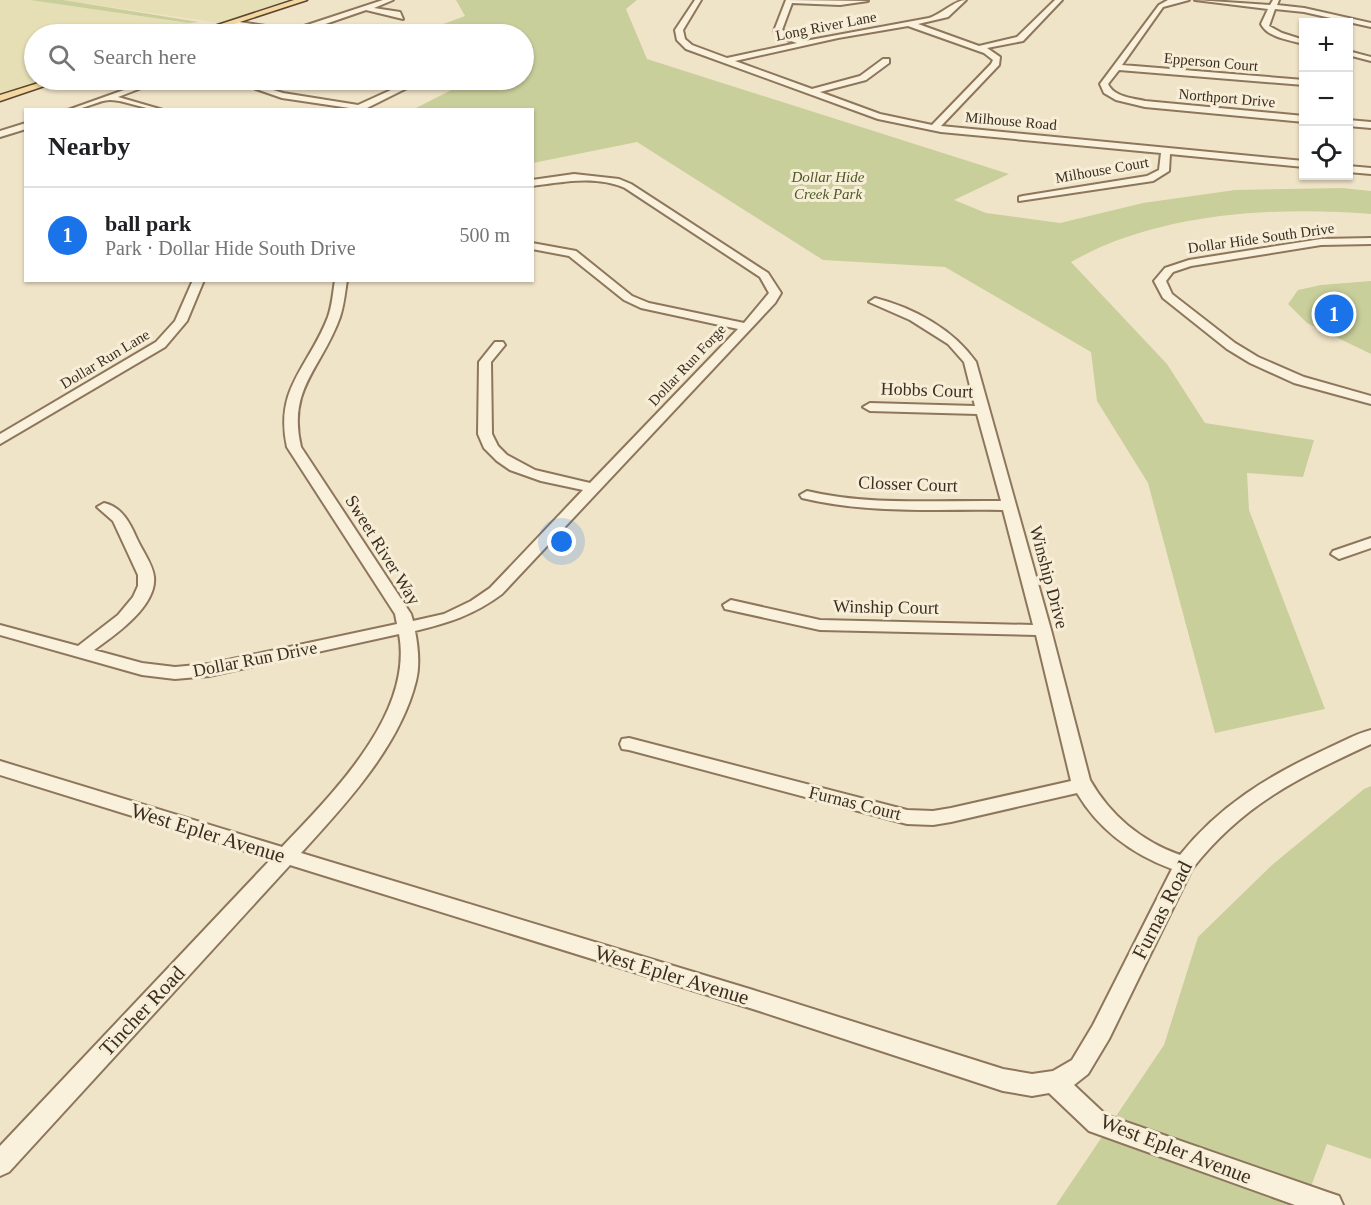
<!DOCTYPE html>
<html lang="en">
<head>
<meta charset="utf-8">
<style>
	:root { --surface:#fff; --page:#f6f6f6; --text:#202124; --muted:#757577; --line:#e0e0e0; --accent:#1a73e8 }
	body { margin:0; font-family:"Times New Roman",serif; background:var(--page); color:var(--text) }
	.controls { position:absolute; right:18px; top:18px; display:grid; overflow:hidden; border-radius:0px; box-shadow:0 2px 4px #0004 }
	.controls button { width:54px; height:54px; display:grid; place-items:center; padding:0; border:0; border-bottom:2px solid var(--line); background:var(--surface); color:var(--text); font:30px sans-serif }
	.you { position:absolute; left:562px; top:542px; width:21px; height:21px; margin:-15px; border:4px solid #fff; border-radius:50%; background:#1a73e8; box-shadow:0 0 0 9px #1a73e833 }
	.badge { display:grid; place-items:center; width:39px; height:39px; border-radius:50%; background:var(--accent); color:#fff; font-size:20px; font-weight:700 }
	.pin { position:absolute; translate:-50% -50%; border:3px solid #fff; box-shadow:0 2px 6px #0006 }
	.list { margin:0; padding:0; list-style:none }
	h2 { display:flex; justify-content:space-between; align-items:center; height:78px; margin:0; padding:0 24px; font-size:26px }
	h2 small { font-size:20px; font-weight:400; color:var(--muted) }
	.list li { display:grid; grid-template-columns:39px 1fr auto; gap:18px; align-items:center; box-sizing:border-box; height:96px; padding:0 24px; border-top:2px solid var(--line) }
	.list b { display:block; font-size:22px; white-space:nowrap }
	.list p { margin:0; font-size:20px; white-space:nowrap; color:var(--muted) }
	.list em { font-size:20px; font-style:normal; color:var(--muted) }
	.icon { flex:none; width:33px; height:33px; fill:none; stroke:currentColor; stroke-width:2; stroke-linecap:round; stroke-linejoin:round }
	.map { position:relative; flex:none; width:1371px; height:1205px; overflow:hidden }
	.search { position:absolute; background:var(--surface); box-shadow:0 2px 4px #0004; left:24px; top:24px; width:510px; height:66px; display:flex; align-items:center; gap:15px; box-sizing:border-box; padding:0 21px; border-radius:33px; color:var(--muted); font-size:22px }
	.panel { position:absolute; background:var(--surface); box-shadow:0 2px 4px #0004; left:24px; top:108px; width:510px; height:174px; border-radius:0px }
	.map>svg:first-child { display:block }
	.farmland { fill:#e6deb5 }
	.green { fill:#c9cf9b }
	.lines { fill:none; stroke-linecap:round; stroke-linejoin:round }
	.minor-casing { stroke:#8d765c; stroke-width:4 }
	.major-casing { stroke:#5b4430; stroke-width:3 }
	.minor { fill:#faf1dc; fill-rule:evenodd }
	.major { fill:#f3d9a0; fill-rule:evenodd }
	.labels { text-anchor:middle; stroke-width:6; stroke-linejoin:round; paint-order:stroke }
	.far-street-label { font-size:15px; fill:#3d2e20; stroke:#f7eed8 }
	.far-park-label { font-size:15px; font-style:italic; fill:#4d5a26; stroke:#f7eed8 }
	.street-label { font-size:18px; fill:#3d2e20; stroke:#f7eed8 }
	.near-street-label { font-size:21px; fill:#3d2e20; stroke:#f7eed8 }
</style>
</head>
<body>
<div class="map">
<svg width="1371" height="1205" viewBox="0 0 1371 1205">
	<rect width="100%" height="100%" fill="#f0e4c8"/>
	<!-- farmland -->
	<path class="farmland" d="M0,0H30L212,27L189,34H34V80H48L0,95Z
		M63,0H288L219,23Z"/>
	<!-- green -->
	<path class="green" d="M30,0H63L199,22L188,23Z
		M456,0H637L626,9L647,59L1009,174L954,200L986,213L1060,223L1143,203L1235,190L1342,188L1371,191V214C1274,206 1157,213 1071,262L1167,364L1205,423L1314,440L1303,477L1247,473L1249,510L1325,709L1215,733L1148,483L1097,401L1091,352L945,267L823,260L637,142L533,163L532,110L414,109L471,80H524V34L384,33L430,29L465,16Z
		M1371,281V354L1307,323L1288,304L1298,290L1321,285Z
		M1371,786V1159L1327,1144L1304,1205H1056L1164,1045L1198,937L1272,865L1364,789Z"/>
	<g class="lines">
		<!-- minor casing -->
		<g class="minor-casing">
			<path id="minor" d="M383,0H393L374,8L400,12L403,19L366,10L302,32L304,34H286L229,23L233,21L292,30Z
				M695,0H701L683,30L685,39L692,45L727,58L797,43L781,38L774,31L786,0L868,1L840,5L792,3L782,30L805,41L929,18C942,14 955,0 966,0L948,17L918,24L979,46L1017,37L1055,0H1062L1023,41L987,48L1000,57L999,65L941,126L1304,161V167L1170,154L1169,171L1153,181L1019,201V197L1023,196L1147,176L1159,170L1161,153L941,132L878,119L686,49L677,40L675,30ZM908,26L984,53L993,60L991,64L932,125L880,114L820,92L866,80L889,63V59H883L860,76L812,89L735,61L838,38Z
				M1168,0H1189L1163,7L1122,65L1304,80V85L1119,70L1108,84C1114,97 1132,98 1145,101L1304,116V122L1145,107L1116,100L1104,93L1100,84L1159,5Z
				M1195,0L1270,5L1273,0H1279L1277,5L1304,8L1371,23V27L1304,12L1275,9L1269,26L1282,33L1304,40V44C1290,40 1268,38 1261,24L1268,9Z
				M1348,51L1371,57V61L1348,55Z
				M152,80H162L118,97L163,110C144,110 125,100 110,100C98,100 85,110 68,110Z
				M230,80H241L283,93L358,105L413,80H423L363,110L282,98Z
				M1348,120L1371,122V128L1348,126Z
				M26,123V129L0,137V131Z
				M1348,166L1371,168V174L1348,172Z
				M574,174L619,179L631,184L768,273L781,293L775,303L502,594C474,615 448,623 415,631C418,646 420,666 416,681C400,746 345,805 301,853L753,990L1003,1069L1032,1074L1053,1071L1072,1060L1093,1025L1172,869C1132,854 1099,830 1077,793L951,822L933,825L907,824L629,750L622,749L620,744L622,739L629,738L907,810L933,811L951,808L1071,781L1036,635L820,630L725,609L723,605L731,600L820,620L1033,625L1003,510C936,509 867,514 802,498L800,495L807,491C869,506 937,500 1001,501L977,414L870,411L863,407L870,403L975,406L964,362L948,344L910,320L869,302L875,298C914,308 953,329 976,362L1051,630L1090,780C1110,815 1141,841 1180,855C1219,806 1268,776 1324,750C1340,743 1355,734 1371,730V744C1298,778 1243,804 1192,869L1109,1039L1088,1074L1074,1085L1106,1115L1330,1193L1339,1196L1343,1205H1295L1089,1131L1049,1093L1032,1096L1003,1091L753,1009L290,865L9,1172L0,1176V1146L271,859L0,775V761L282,847C332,794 414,714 399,634L209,676L175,679L142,675L0,635V625L78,646L118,615L133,597L138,586V575L113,521L97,507L104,503C122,507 130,523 137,539C142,550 153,565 154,577C157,606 115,635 94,650L142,663L175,667L209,664L397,624L395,614L287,447C274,388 309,367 328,317C332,306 333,293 335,280H347C345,293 344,305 340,317C322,368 287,388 301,447L411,614L413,621L444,614L471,601L490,588L583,490L541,481L510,470L497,461L484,448L478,434L479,362L495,342H503L505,345L491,362L492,434L498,446L507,455L535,470L590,483L738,329L641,308L624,300L569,256L532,249V243L576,251L632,296L649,303L744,323L769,293L760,277L625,188C596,175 562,182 532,186V180Z
				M1371,238V244L1321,245L1191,266L1173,272L1166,281L1172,294L1235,343L1258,357L1304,377L1371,396V404L1294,383L1250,363L1227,349L1163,298L1154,281L1165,268L1189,260L1321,239Z
				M193,280H204L187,321L165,347L0,444V434L156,342L175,321Z
				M1371,538V548L1339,559L1331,554L1333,551Z"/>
		</g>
		<!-- major casing -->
		<g class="major-casing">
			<path id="major" d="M294,0H307L203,34H190Z
				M48,80H62L0,101V95Z"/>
		</g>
		<!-- minor -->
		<use href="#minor" class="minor"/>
		<!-- major -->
		<use href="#major" class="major"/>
	</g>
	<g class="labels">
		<!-- far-street labels -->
		<g class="far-street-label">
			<text transform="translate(826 26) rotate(-11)" y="5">Long River Lane</text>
			<text transform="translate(1211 62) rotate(5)" y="5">Epperson Court</text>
			<text transform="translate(1227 98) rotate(5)" y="5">Northport Drive</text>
			<text transform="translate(1011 121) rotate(5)" y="5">Milhouse Road</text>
			<text transform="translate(1102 170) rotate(-10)" y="5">Milhouse Court</text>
			<text transform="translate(1261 238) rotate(-8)" y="5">Dollar Hide South Drive</text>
			<text transform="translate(105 359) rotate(-31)" y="5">Dollar Run Lane</text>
			<text transform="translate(687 365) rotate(-47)" y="5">Dollar Run Forge</text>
		</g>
		<!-- far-park labels -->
		<g class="far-park-label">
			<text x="828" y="182">Dollar Hide<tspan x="828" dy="17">Creek Park</tspan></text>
		</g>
		<!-- street labels -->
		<g class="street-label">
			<text transform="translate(927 390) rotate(2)" y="6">Hobbs Court</text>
			<text transform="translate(908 484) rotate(2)" y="6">Closser Court</text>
			<text transform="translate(383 550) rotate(58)" y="6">Sweet River Way</text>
			<text transform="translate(1049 577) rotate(75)" y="6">Winship Drive</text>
			<text transform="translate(886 607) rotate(1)" y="6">Winship Court</text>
			<text transform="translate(255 659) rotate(-11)" y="6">Dollar Run Drive</text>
			<text transform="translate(855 803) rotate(14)" y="6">Furnas Court</text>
		</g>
		<!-- near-street labels -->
		<g class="near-street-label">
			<text transform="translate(208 833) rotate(17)" y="7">West Epler Avenue</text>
			<text transform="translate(1162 910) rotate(-63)" y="7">Furnas Road</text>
			<text transform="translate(672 975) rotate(17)" y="7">West Epler Avenue</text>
			<text transform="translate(142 1011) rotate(-47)" y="7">Tincher Road</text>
			<text transform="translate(1176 1149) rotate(21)" y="7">West Epler Avenue</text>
		</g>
	</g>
</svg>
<div class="controls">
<button>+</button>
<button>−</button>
<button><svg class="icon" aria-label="locate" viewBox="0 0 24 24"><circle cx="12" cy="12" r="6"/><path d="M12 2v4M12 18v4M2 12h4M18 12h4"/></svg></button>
</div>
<div class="you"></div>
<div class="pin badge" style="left:1334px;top:314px">1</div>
<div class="search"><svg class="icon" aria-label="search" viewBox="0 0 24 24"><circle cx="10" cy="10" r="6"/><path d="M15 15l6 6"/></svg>Search here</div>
<section class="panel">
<h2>Nearby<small></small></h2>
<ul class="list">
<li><span class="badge">1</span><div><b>ball park</b><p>Park · Dollar Hide South Drive</p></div><em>500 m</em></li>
</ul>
</section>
</div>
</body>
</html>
